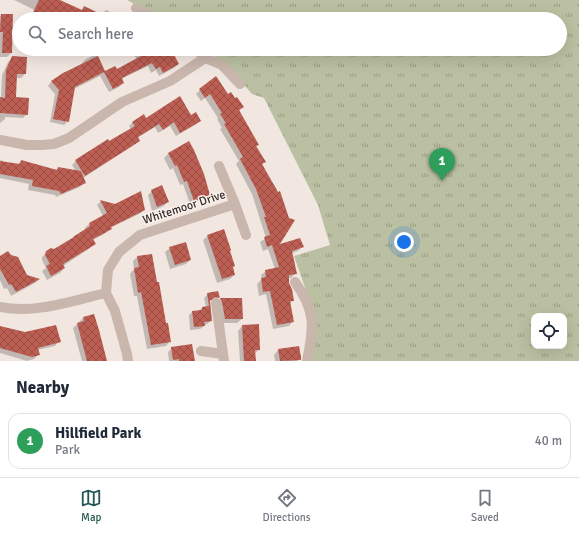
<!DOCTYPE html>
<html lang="en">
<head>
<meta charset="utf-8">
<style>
	:root { --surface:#fff; --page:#f6f6f7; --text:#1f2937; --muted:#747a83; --line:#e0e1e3; --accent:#235753 }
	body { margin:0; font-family:Signika,sans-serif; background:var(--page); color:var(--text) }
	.controls { position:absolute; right:12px; bottom:12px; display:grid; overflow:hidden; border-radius:8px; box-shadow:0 4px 16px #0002 }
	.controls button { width:36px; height:36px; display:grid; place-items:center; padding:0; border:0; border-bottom:1px solid var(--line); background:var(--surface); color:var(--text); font:20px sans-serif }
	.you { position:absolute; left:404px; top:242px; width:14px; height:14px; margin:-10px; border:3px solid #fff; border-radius:50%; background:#1a73e8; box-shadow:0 0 0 6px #1a73e833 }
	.badge { display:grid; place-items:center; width:26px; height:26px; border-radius:50%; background:var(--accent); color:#fff; font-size:13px; font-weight:700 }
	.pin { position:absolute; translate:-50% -33px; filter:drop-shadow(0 1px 2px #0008) }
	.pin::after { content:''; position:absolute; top:21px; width:14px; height:12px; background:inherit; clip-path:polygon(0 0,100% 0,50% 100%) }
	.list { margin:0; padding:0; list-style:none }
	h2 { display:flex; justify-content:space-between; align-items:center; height:52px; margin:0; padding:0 16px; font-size:17px }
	h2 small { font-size:13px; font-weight:400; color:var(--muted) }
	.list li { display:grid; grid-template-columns:26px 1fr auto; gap:12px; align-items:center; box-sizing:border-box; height:56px; margin:0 8px 8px; padding:0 8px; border:1px solid var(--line); border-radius:12px }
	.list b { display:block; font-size:15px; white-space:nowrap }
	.list p { margin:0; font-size:13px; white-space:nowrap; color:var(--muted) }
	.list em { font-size:13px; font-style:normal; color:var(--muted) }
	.icon { flex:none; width:22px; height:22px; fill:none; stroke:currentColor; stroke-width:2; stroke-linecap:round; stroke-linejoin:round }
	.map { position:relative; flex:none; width:579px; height:361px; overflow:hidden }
	.search { position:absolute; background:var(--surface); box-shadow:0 4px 16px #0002; left:12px; right:12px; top:12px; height:44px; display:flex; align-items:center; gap:10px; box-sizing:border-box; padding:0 14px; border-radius:22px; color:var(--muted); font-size:15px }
	.sheet { height:116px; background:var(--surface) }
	nav { display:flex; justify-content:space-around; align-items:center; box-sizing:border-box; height:56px; border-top:1px solid var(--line); background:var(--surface); font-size:11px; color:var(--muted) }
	nav a { display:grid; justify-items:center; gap:2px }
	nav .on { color:var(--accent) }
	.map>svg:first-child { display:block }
	.park { fill:url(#park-tufts); fill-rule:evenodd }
	.shadow { fill:#0003 }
	.building { fill:url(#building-cross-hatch) }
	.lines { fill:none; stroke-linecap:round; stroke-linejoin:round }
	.street { stroke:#c9b6ad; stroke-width:10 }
	.labels { text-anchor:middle; stroke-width:3; stroke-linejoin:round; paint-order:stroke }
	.street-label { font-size:12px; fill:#382d2b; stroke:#f9f2ed }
</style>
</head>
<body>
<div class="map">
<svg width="579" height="361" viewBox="0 0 579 361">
	<defs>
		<pattern id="park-tufts" width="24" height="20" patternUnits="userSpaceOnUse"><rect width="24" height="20" fill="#bac0a1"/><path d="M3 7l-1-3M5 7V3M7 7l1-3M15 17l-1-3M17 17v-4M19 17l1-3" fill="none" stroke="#989c83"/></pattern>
		<pattern id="building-cross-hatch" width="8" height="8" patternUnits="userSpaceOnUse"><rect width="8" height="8" fill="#bd5e53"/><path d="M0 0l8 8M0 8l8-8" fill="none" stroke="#9b4e45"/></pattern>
	</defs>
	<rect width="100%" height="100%" fill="#f2e7e0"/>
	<!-- park -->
	<path class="park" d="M127,0H579V361H311L316,319L294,256L330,245L318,205L264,98L252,94L223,61L202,49H560V19H161ZM534,316H564V346H534Z"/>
	<!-- shadow -->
	<path class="shadow" d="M14,0H61V1L81,11L84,8L101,15L106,10L126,19H42L45,15Z
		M1,15L11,53L7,57H0V16Z
		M134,49H166L178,64L174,68L159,76L156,70L151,73L148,66L121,79L123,83L119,87L109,92L100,76L74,89L68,121L64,125L50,122L55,94L48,86L51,82L63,74L83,65L82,63L86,59L96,54L105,72L117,70L137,60L133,53Z
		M13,57L25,74L21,78H16L15,98L27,114L23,118L5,117V119L0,123V98H1L2,75L8,62Z
		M200,90L228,95L242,107L239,111L264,162L261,165L278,246L302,247L298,251L292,253L296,273L291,278H288L293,300L290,304L293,321L289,326L273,329L266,294L259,296L257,284L262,279L261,275L266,271L275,269L268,249L263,251L260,242L266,238L252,194L236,164L239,161L220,129L222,128L217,119L218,118L205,98L201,101L196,94Z
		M191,116L199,121L195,125L176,136L170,126L158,133L155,127L137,138L138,141L134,145L83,178L84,183L80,187L56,197L55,195L28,190L29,184L0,178V161L2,160L4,163L17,165L21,161L56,170L58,168L76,171L72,165L76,161L131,129L129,126L133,122L146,119Z
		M188,142L209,195L205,199L190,204L183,184L180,185L173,168L170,170L164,158L168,154Z
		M152,191L168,201L164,206L152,211L148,195Z
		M101,201L115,205L144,210L139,214L110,228L106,233L93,240L94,243L90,248L63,266L64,268L60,273L47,280L42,271L46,268L42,260V257L47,252L54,250L86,230L85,228L89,224L103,216L97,205Z
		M208,236L232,267L234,275L230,279L217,283L203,240Z
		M170,248L190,260L186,264L170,269L165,252Z
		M0,257L27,276L38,280L35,283L11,296L7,288L4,289L0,280Z
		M137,257L156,283L165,324L170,341L166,346L147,349L137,296H134L130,274L134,269L133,261Z
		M208,294L219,298L215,301L210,300L209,301L211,321L200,329L190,330L189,315L192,312L198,311L202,308L206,307L204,298Z
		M220,299H241L242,319L237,323H221L216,303Z
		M93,315L106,361H82L73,328L83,318Z
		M242,326L259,350L254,354V361H240L238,331Z
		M0,327L59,341L55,346L37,350L38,355L34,359L27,361L0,353Z
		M298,347L300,358L297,361H275L274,355L278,350Z
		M172,348L194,361H169L168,352Z"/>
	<!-- building -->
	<path class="building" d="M39,0H60L82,10L84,6L111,19H30Z
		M1,14H13L12,53H2L3,32H0Z
		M136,49H171L179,64L163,73L160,67L156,69L152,63L122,78L124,83L113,89L104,72L75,87L69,122L53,119L59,90L51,81L63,73L98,56L105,71L115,66L117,69L141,56Z
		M12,56L27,57L26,74H17L16,97L29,98L28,115L0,113V97L5,98L6,70Z
		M216,76L228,94L231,92L235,98L237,97L244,107L239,110L259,145L256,146L266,162L262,164L278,192L280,191L289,218L295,220L280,244L300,238L304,247L292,251L297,274L289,275V283L292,289L294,301H290L294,322L277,325L270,291L263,292L261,278L266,277L265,270L279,267L272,245L267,247L264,237L270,235L264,217H266L256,189L240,159L243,157L224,124L226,123L220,114L222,113L210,94L205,98L199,89Z
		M180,96L191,115L196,112L201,121L180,133L174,122L163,130L159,124L138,137L140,141L85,176L75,160L108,139L109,141L135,126L132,122L144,114L146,118Z
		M189,141L194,150L204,174L210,195L194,201L187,181L184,182L177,165L175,166L168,153Z
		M21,160L57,170L58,167L81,171L86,183L61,194L59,191L32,186L33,180L0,174V161L20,164Z
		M162,185L169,202L157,207L151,190Z
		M141,191L145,210L111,227L112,229L93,239L96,244L63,264L65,268L51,276L46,266L50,264L45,255L46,251L51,248L54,249L74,237H73L90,226L89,223L107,213L100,200L115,204Z
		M224,229L231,250L230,251L235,266L233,267L235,275L222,279L207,235Z
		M186,242L191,260L175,265L169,247Z
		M8,251L11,255L18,257L27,275L40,279L16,292L11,284L9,285L0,269V256Z
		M152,254L157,282H159L166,323H168L171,342L151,345L141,292L138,293L134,268L139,267L137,256Z
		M218,291L220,298L215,297L210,301L212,321L204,322L205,326L194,327L192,311L202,310V307L209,306L207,293Z
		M220,298H242L243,319H225L222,302Z
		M94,314L99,330L107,361H87L77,323L84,321L83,317Z
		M259,324L260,350H255L256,361H244L242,325Z
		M56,325L61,342L38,348L40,355L32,357L0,348V326L25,332Z
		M192,344L195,361H179V359L173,360L171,347Z
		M299,346L301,357V360L280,361L278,349Z"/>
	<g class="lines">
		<!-- street -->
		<path class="street" d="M136,8L154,19
			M205,58L222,65L240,84
			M0,140L27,145H42L54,144L69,138L122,102L170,81L205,58L196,49
			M235,204L246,235
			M295,282C316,311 314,327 307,361
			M216,303L224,361
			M0,307C36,314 71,301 106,293
			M201,351L223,354
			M128,361L127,354L115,311L106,293L108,270L119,252L140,235L235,204L219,166"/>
	</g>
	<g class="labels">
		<!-- street labels -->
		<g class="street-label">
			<text transform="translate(184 207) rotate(-18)" y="4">Whitemoor Drive</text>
		</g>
	</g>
</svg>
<div class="controls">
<button><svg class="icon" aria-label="locate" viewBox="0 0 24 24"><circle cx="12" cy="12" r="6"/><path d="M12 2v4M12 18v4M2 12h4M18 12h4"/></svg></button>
</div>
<div class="you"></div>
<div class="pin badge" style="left:442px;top:181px;background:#2e9e5b">1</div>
<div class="search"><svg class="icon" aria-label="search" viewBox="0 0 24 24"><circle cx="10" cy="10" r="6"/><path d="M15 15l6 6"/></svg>Search here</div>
</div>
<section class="sheet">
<h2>Nearby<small></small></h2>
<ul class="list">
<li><span class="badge" style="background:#2e9e5b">1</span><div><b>Hillfield Park</b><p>Park</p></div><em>40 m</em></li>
</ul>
</section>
<nav>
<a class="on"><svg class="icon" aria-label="map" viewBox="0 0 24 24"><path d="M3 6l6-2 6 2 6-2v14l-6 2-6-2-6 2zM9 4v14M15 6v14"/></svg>Map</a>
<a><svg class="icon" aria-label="directions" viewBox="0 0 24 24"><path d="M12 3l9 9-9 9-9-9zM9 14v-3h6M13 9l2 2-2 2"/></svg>Directions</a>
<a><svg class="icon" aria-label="saved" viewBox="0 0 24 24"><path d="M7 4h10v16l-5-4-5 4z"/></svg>Saved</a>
</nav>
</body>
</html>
